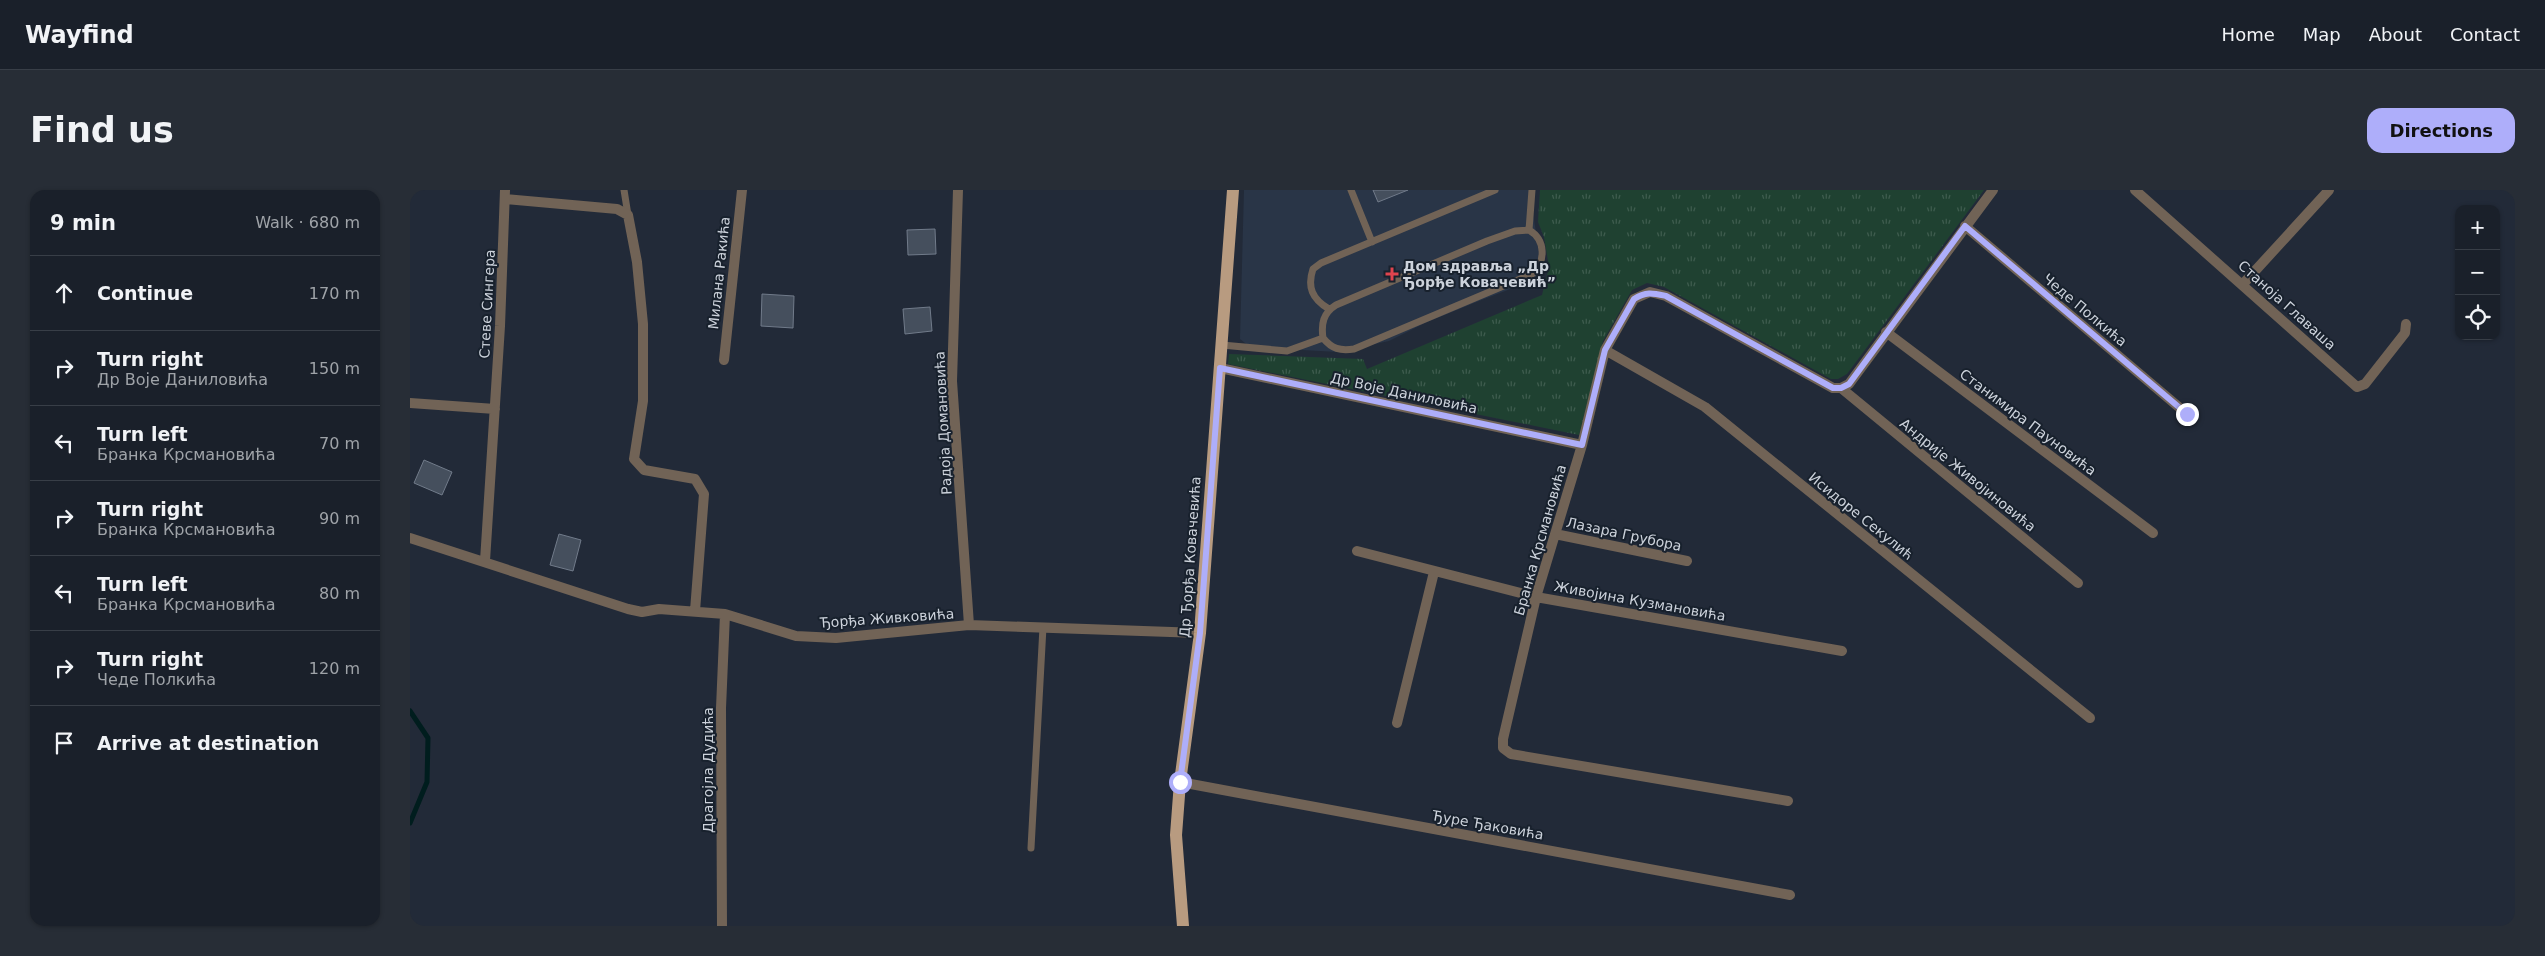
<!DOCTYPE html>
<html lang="en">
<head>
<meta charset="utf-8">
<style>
	:root { --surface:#1a202a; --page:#272d36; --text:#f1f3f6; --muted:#9fa3a8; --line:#383e47; --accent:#aeaefa }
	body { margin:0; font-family:"DejaVu Sans",sans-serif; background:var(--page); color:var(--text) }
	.controls { position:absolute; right:15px; top:15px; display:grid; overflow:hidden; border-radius:10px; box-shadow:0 1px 4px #0004 }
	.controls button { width:45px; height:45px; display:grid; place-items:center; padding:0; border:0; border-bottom:1px solid var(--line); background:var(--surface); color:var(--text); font:25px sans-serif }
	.stop { position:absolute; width:15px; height:15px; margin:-11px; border:4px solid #aeaefa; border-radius:50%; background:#fff }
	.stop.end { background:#aeaefa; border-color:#fff; box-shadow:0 1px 5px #0008 }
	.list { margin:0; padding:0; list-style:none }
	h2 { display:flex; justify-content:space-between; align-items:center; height:65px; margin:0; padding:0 20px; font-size:21px }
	h2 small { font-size:16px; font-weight:400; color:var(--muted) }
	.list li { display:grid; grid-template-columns:32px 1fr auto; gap:15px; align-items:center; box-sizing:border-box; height:75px; padding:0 20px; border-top:1px solid var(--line) }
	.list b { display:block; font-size:19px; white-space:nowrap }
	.list p { margin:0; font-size:16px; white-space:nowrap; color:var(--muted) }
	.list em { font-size:16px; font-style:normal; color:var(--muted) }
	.icon { flex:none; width:28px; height:28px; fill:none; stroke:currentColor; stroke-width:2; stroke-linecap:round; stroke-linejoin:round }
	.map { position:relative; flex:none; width:2105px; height:736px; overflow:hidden; border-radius:15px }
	header { display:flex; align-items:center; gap:30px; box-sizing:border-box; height:70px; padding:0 25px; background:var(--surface); border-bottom:1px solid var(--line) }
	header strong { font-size:24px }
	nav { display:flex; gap:28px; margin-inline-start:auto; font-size:18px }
	.intro { display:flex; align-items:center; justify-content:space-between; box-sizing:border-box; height:120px; padding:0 30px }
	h1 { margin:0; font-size:35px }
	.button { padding:12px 22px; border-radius:15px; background:var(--accent); color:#111; font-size:18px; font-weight:700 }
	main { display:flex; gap:30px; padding:0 30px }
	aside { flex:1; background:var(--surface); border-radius:15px; box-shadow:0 1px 4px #0004 }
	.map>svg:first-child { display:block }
	.built { fill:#293547 }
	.park { fill:url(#park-tufts) }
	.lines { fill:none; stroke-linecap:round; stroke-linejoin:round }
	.stream { stroke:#001d1e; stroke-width:5 }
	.building { fill:#454f5d; stroke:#717b8a }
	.lane { stroke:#716356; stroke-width:7 }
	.street { stroke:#716356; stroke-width:10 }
	.primary { stroke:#b89b80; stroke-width:12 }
	.route { stroke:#aeaefa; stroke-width:6 }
	.health-dot { fill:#e0444e; stroke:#18212d; stroke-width:2 }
	.labels { text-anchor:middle; stroke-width:4; stroke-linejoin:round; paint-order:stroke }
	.poi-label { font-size:14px; font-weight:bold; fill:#ccd2db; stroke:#18212d; text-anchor:start }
	.street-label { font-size:14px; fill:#ccd2db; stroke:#18212d }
</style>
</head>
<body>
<header>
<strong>Wayfind</strong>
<nav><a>Home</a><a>Map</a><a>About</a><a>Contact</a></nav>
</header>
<div class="intro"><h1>Find us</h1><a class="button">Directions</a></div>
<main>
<aside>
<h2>9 min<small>Walk · 680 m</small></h2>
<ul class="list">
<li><svg class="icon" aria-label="ahead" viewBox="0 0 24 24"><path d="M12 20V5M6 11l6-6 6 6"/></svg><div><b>Continue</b></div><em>170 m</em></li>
<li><svg class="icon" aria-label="right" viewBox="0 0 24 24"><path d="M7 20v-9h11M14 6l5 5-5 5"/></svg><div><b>Turn right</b><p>Др Воје Даниловића</p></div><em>150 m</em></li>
<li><svg class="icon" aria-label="left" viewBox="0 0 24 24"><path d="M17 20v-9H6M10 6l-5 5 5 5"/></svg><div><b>Turn left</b><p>Бранка Крсмановића</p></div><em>70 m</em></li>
<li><svg class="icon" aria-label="right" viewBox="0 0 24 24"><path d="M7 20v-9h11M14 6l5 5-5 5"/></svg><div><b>Turn right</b><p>Бранка Крсмановића</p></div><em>90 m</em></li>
<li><svg class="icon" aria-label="left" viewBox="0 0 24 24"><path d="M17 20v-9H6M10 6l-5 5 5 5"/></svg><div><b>Turn left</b><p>Бранка Крсмановића</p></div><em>80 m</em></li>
<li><svg class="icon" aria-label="right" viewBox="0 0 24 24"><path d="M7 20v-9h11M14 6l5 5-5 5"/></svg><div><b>Turn right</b><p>Чеде Полкића</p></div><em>120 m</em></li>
<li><svg class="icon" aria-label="arrive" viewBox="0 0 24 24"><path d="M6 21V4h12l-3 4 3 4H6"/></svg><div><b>Arrive at destination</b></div></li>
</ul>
</aside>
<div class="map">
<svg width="2105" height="736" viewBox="0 0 2105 736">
	<defs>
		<pattern id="park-tufts" width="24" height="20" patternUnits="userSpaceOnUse" patternTransform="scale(1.25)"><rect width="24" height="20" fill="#1f4131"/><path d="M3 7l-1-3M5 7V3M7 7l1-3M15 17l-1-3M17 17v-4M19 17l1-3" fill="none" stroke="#3e5c4e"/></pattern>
	</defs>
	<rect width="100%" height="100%" fill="#222a38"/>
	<!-- built -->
	<path class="built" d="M834,0H1119L1134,90L1116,93L1069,111L1015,133L979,151L928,162L840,157L830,149Z"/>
	<!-- park -->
	<path class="park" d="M1130,0H1574L1437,184L1428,189H1421L1254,97L1237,93L1222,100L1193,151L1169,245L818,174L819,164L953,169L957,179L1132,105L1139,77L1134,47L1128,32Z"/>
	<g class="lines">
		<!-- stream -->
		<path class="stream" d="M0,521L18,548L17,592L0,633"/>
	</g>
	<!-- building -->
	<path class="building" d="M963,0H998L968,12Z
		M525,39L526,64L498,65L497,40Z
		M352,104L384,106L383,138L351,136Z
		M520,117L522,141L495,144L493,119Z
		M14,270L42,282L32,305L4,293Z
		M149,344L171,350L163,381L140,375Z"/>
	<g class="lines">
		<!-- lane -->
		<path class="lane" d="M214,0L218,25
			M941,0L962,52
			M919,119C902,109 897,97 903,79L911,73L1085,0
			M913,148C911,134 913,123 926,115L1077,51L1105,41L1119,40
			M812,155L877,161L913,148C922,159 930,161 944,159L1122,84C1136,72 1136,50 1119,40L1122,0
			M621,658L633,437"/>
		<!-- street -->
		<path class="street" d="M548,0L542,191L559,435
			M1725,0L1947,197L1955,194L1995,143L1996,134
			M96,9L207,19L218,25L227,72L233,134V211L224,269L234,280L285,289L294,304L285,421
			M1555,36L1777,224
			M1833,94L1919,0
			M1476,142L1743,343
			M1195,160L1295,217L1680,528
			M314,170L332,0
			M810,178L1172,255
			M1431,198L1668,393
			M0,213L85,219
			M1145,344L1277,371
			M0,348L218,419L232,422L249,419L315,424L386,446L426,448L559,435L790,443
			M947,361L1126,407L1432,461
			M75,371L90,136L95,0
			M987,533L1024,382
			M770,592L1380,705
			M1378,611L1101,564L1093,558V549L1126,407L1172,255L1195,160L1224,109L1240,102L1256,106L1423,198H1431L1439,194L1583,0
			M312,736L311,518L315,424"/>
		<!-- primary -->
		<path class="primary" d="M773,736L766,645L770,592L790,443L823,0"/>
	</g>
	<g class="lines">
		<!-- route -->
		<path class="route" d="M770,592L790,443L810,178L1172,255L1195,160L1224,109C1236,101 1243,103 1256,106L1423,198H1431L1439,194L1555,36L1777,224"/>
	</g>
	<!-- markers -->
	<path class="health-dot" d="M979.5 76.5h5v5h5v5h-5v5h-5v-5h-5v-5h5z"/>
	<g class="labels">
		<!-- poi labels -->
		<g class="poi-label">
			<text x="993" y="81">Дом здравља „Др<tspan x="993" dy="16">Ђорђе Ковачевић”</tspan></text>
		</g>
		<!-- street labels -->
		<g class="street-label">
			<text transform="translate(309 83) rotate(-84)" y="5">Милана Ракића</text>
			<text transform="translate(77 114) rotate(-87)" y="5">Стеве Сингера</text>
			<text transform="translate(1877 115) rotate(42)" y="5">Станоја Главаша</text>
			<text transform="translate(1675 120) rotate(40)" y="5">Чеде Полкића</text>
			<text transform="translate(994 203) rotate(12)" y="5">Др Воје Даниловића</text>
			<text transform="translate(1618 232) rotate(37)" y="5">Станимира Пауновића</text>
			<text transform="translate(533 233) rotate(-93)" y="5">Радоја Домановића</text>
			<text transform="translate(1558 285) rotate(39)" y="5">Андрије Живојиновића</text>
			<text transform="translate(1451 326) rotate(39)" y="5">Исидоре Секулић</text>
			<text transform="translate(1214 344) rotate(12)" y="5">Лазара Грубора</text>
			<text transform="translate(1130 350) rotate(-74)" y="5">Бранка Крсмановића</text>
			<text transform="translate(780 367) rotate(-86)" y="5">Др Ђорђа Ковачевића</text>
			<text transform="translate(1230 411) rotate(10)" y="5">Живојина Кузмановића</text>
			<text transform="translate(477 428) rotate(-4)" y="5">Ђорђа Живковића</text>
			<text transform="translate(298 580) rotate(-90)" y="5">Драгојла Дудића</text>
			<text transform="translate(1078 635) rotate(10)" y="5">Ђуре Ђаковића</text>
		</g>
	</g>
</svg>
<div class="controls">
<button>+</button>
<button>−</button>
<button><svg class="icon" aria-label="locate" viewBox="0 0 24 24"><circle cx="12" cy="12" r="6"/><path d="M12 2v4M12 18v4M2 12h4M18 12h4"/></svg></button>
</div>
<div class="stop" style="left:770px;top:592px"></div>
<div class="stop end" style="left:1777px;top:224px"></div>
</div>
</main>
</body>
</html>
